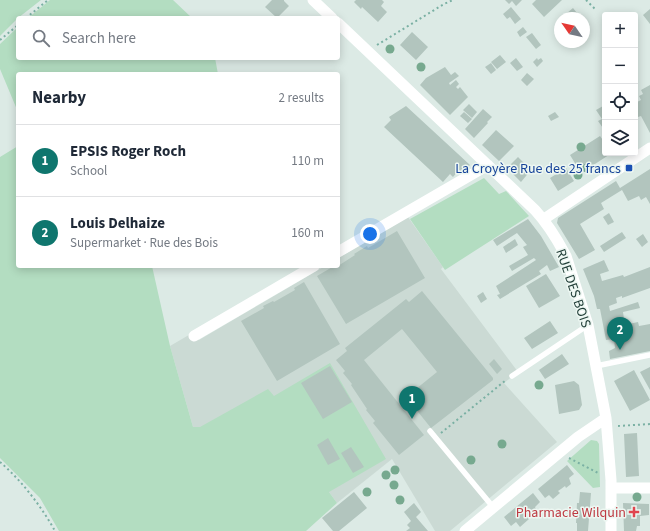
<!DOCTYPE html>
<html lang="en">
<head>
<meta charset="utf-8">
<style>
	:root { --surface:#fff; --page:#f6f6f7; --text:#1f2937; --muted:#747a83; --line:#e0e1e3; --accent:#0f766e }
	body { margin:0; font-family:"Source Sans 3",sans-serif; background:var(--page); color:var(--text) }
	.controls { position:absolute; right:12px; top:12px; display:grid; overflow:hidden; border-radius:4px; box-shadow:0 2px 10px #0003 }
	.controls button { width:36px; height:36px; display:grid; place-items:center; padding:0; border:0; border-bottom:1px solid var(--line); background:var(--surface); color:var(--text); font:20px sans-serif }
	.compass { position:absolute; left:554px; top:12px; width:36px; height:36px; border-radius:50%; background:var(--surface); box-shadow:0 2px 10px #0003; rotate:304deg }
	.you { position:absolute; left:370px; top:234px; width:14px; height:14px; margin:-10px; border:3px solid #fff; border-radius:50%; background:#1a73e8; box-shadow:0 0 0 6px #1a73e833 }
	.badge { display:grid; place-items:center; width:26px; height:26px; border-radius:50%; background:var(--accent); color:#fff; font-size:13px; font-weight:700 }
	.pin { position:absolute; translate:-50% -33px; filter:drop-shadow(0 1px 2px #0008) }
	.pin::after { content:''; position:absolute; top:21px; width:14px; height:12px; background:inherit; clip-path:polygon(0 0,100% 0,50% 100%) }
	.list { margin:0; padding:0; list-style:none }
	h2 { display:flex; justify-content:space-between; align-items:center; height:52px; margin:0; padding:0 16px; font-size:17px }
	h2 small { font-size:13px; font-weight:400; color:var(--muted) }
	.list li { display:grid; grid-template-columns:26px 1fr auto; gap:12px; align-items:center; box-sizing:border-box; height:72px; padding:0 16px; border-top:1px solid var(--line) }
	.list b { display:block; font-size:15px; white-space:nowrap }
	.list p { margin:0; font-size:13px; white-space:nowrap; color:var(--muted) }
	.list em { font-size:13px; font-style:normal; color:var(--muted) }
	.icon { flex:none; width:22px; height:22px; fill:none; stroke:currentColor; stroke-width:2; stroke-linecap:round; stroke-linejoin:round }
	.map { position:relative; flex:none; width:650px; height:531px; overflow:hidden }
	.search { position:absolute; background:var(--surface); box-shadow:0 2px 10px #0003; left:16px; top:16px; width:324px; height:44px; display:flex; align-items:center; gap:10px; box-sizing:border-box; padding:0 14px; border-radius:4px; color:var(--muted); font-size:15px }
	.panel { position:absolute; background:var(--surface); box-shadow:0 2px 10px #0003; left:16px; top:72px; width:324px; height:196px; border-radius:4px }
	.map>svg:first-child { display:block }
	.built { fill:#cbdad4 }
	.green { fill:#b3ddc1 }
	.building { fill:#b2c5be }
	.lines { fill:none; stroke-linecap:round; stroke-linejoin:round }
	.path { stroke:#7ab0a3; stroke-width:2; stroke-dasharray:2 3; stroke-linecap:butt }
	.lane { stroke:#fff; stroke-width:5.5 }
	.street { stroke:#fff; stroke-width:11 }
	.tree { fill:#77a98f }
	.transit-dot { fill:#1a4fb4; stroke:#edf7f2; stroke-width:1.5 }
	.health-dot { fill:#e0444e; stroke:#edf7f2; stroke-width:1.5 }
	.labels { text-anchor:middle; stroke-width:3; stroke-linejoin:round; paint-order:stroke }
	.transit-label { font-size:14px; fill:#164399; stroke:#edf7f2; text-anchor:end }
	.street-label { font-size:14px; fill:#1d3a34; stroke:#edf7f2 }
	.health-label { font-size:14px; fill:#be3a42; stroke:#edf7f2; text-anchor:end }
</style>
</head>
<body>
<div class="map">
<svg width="650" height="531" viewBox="0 0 650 531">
	<rect width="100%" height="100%" fill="#dceae5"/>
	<!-- built -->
	<path class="built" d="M408,217L443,267L441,269L518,372L504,383L557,442L450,531H435L392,459L337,503L329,492L200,427H193L170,346L194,332L199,340L325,266H338V258Z"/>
	<!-- green -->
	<path class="green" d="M0,0H41L18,18L0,36Z
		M50,0H173L192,18H28Z
		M18,27V58H215L218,74H18V112L0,69V44Z
		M18,146V266H152L170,346L193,427H200L268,389L274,396L330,363L386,459L329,492L337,503L306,531H59L40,498L0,458V157Z
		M484,178L499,194L506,191L529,216L445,270L410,219Z
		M591,440L597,441L599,444L600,487L593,488L567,461Z"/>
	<!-- building -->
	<path class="building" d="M272,0H284V1L289,6L277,18L265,7Z
		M356,0H382L384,2L381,6L387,12L378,22L362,7L361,9L354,2Z
		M505,0H522L516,6L512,1L509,4Z
		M536,0H562L544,17L532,4Z
		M511,7L521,19L515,24L510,17L507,19L503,14Z
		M573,8L581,18H561Z
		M650,9V24L643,15Z
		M523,27L527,32L520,37L517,32Z
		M412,32L428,47L416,60L400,45Z
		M532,33L541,45L536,49L526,37Z
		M500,55L506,62L497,69L491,62Z
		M516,58L523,67L517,71L510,63Z
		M537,58L538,60L541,58L543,61L537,67L533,62Z
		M491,63L496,70L491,74L485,67Z
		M445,67L451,75L455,72L459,76L449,83L450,85L456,80L459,84L456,87L458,89L460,87L468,97L450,115L420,85L426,78Z
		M527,73L534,79L527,86L521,80Z
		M650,85V133L641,116L638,117L635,111V99L637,102L641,100L639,96L643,94L641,90Z
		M469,104L477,112L472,118L463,110Z
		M406,106L470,165L462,173L459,170L453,177L450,174L443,182L384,127L391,120L389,117Z
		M603,106L605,109L604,118L605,131L598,121L602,119L596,110Z
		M483,109L492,117L487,122L488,123L474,138L465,129Z
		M464,112L472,119L468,123L460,116Z
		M555,112L559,117L551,121L548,116Z
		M496,130L514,146L499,161L482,145Z
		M600,136L605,143V153H612L581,173L570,155Z
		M518,157L531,170L521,182L507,168Z
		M566,168L574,181L558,191L550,178Z
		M650,169V204L646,197L641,200L639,196L628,201L622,190L601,203L604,209L580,224L595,250L579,259L557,223L558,218L616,181L620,188Z
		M609,213L614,222L608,225L603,217Z
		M528,219L541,236L559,267L550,271L547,265L539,271L541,274L500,299L497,295L500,294L496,286L536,260L534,258L512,271L509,266L528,255L523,247L527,245L517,233L497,246L493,240Z
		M397,231L425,278L346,324L317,276L334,266H338L355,255L354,254L367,246L368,248Z
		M622,232L626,238L604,252L600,246Z
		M643,234L648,242L642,247L636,239Z
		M515,239L518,245L506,253L503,247Z
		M604,260L609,271L600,274L602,281L623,275L624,277L650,267V288L622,298V296L616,298L617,303L609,306L610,311L638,302L640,308L623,312L624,319L622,320L624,325L638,322L639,326L650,324V351L610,359L609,351L615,348L614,339L606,340L600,309H597L594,296L583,269Z
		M546,274L560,296L539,308L526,286Z
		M304,282L340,344L277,381L241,321L264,308L263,306L273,301L274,302L295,290L294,288Z
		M422,291L493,378V380L431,428L406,397L437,372L402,329L364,360L424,435L399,455L373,423L375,421L366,410L367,409L351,385L352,384L343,373L345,371L336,360L347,351L345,348L406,299L409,302Z
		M483,292L487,299L481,303L477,296Z
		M550,321L558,333L532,349L524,338Z
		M562,354L569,364L545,379L539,370Z
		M494,359L502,369L497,374L489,364Z
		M330,366L352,402L323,419L301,383Z
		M650,367V390L640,372Z
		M634,370L650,400L630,411L614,381Z
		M574,381L579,385L582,405L579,410L559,414L555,385Z
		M637,433L639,476L626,477L624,434Z
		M328,438L340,459L328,465L317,445Z
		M351,447L364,467L353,473L341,453Z
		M567,465L574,474L569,478L571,484L566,488L565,486L561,489L558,491L560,493L553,499L549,495L545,498L538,489Z
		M354,492L367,508L339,531H333L322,518Z
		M580,492L591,493L588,531H577V523H576L577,503H579Z
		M533,493L540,502L535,507L537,512L532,516L531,514L527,517L529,519L520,527L516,522L511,526L504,517Z
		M414,503L421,512L416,517L428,531H406L410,528L407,525L411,521L404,512Z
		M623,503L649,504V515L640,516V526H637L636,531H624Z"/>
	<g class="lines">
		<!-- path -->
		<path class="path" d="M586,0L596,10
			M26,18L48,0
			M0,40L18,25
			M377,45L444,4L453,0
			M618,426L650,424
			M441,433L506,380
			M569,458L600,474
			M0,462C22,481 41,506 55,531"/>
		<!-- lane -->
		<path class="lane" d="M596,366L650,355
			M512,376L588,325
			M430,431L493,507"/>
		<!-- street -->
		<path class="street" d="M313,0L332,18
			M338,23L535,210C548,224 557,239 566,256L588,325L606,418L611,480V531
			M544,219L650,148
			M338,252L488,165
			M194,336L314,266
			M611,488H650
			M465,531L578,437L606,418"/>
	</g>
	<!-- trees -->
	<g class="tree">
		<circle cx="390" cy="49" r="4.5"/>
		<circle cx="421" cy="67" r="4.5"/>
		<circle cx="581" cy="147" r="4.5"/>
		<circle cx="587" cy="168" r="4.5"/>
		<circle cx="578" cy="175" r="4.5"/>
		<circle cx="539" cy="385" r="4.5"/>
		<circle cx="502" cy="444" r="4.5"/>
		<circle cx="471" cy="460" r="4.5"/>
		<circle cx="395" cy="470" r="4.5"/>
		<circle cx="386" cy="475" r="4.5"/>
		<circle cx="394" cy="485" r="4.5"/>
		<circle cx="367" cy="492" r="4.5"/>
		<circle cx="637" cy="497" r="4.5"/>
		<circle cx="400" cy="500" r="4.5"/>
	</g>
	<!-- markers -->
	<rect class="transit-dot" x="625" y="164" width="8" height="8" rx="2"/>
	<path class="health-dot" d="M632 506h4v4h4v4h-4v4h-4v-4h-4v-4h4z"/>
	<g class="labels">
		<!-- transit labels -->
		<g class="transit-label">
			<text x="621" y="173">La Croyère Rue des 25 francs</text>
		</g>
		<!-- street labels -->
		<g class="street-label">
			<text transform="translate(574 288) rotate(71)" y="5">RUE DES BOIS</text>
		</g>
		<!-- health labels -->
		<g class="health-label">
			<text x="626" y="517">Pharmacie Wilquin</text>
		</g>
	</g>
</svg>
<div class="controls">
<button>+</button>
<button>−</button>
<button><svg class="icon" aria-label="locate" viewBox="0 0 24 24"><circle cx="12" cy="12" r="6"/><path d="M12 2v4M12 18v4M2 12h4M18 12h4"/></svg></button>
<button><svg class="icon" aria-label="layers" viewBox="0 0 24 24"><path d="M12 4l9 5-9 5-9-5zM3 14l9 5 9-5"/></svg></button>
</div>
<svg class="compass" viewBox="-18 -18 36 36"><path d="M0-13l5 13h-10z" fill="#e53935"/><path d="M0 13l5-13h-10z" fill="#747a83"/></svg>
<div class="you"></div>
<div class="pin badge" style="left:412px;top:419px">1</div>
<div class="pin badge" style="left:620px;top:350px">2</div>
<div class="search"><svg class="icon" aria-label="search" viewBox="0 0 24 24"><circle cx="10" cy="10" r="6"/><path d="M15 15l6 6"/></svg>Search here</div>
<section class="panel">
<h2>Nearby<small>2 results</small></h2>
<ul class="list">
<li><span class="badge">1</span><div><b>EPSIS Roger Roch</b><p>School</p></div><em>110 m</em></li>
<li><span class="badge">2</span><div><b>Louis Delhaize</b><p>Supermarket · Rue des Bois</p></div><em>160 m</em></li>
</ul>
</section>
</div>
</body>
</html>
